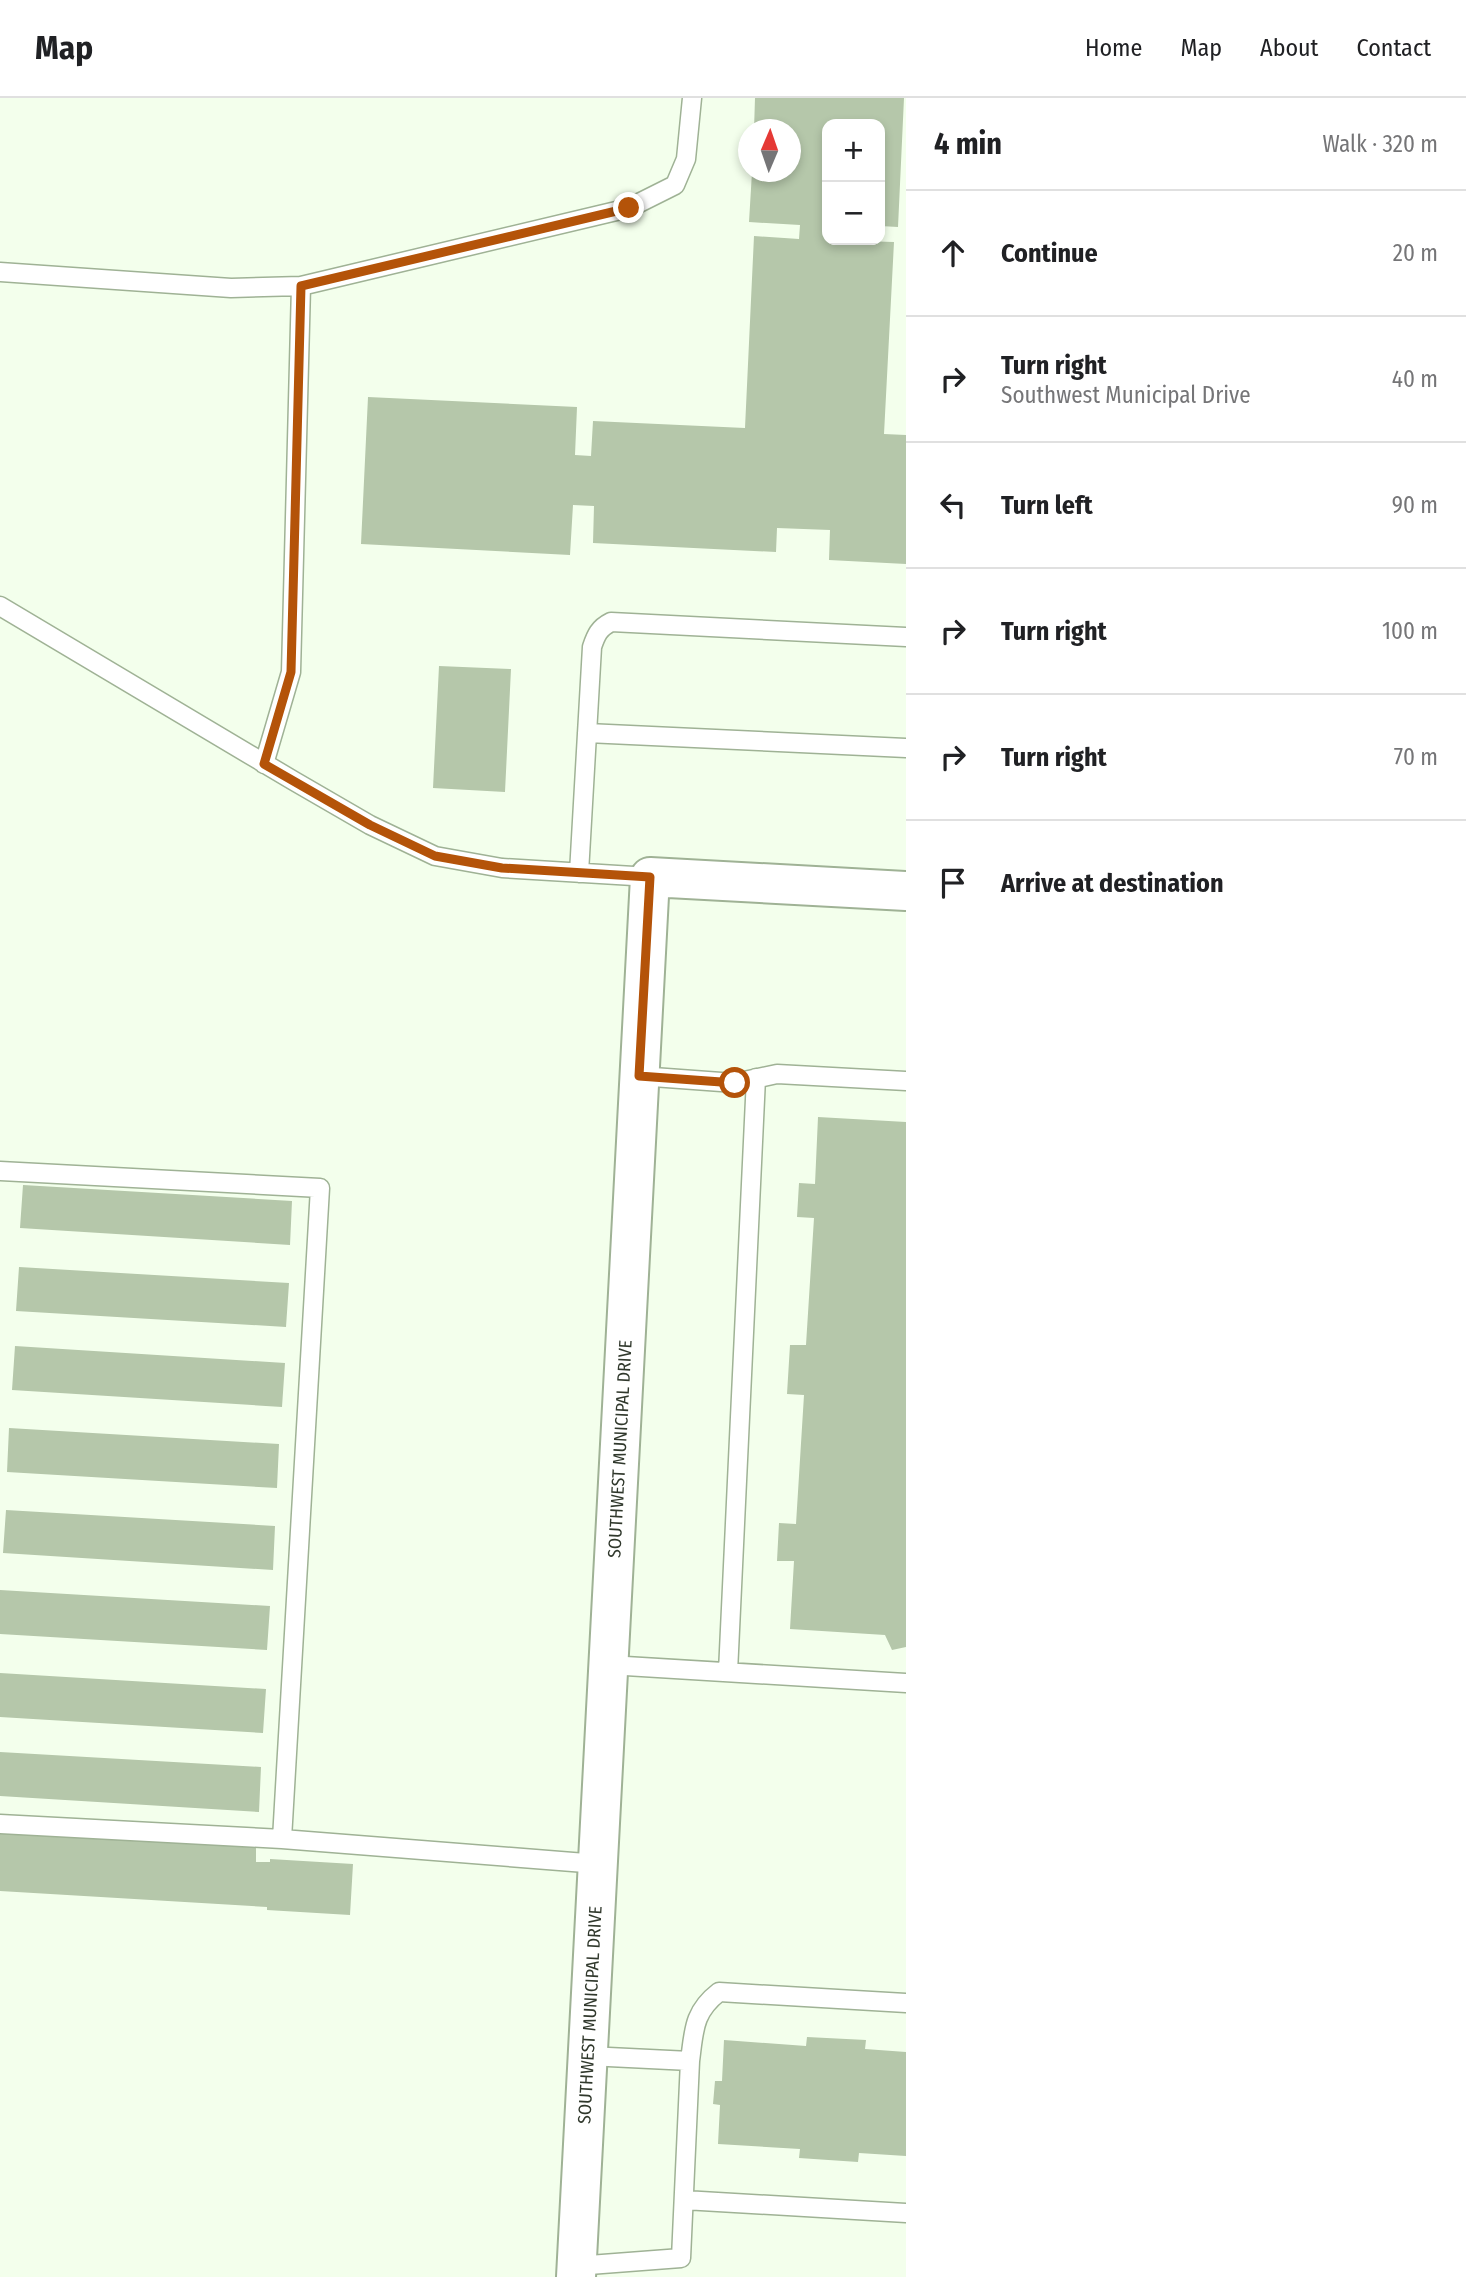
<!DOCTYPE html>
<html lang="en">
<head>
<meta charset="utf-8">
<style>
	:root { --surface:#fff; --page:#f6f6f6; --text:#202124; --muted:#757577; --line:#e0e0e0 }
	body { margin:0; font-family:"Fira Sans Condensed",sans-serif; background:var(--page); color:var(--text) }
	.controls { position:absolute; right:21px; top:21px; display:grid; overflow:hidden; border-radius:14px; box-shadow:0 4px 10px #0003 }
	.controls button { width:63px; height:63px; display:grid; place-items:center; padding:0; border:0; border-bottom:2px solid var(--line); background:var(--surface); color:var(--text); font:35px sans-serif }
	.compass { position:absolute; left:738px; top:21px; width:63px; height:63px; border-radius:50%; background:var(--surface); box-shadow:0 4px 10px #0003; rotate:2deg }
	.stop { position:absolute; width:21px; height:21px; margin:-16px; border:5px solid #b45309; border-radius:50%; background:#fff }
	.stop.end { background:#b45309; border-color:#fff; box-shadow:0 2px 7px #0008 }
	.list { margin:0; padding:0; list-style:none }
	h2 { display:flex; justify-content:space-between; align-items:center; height:91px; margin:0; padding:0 28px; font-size:30px }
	h2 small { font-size:23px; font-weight:400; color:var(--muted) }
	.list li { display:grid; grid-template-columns:46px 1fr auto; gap:21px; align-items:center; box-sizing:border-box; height:126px; padding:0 28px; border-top:2px solid var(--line) }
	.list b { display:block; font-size:26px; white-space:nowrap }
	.list p { margin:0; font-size:23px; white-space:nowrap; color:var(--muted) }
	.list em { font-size:23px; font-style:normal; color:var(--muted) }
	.icon { flex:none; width:38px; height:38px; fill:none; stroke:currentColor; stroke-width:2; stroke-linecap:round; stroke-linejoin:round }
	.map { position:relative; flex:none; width:906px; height:2179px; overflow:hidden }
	header { display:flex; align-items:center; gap:42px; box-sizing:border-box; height:98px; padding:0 35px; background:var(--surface); border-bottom:2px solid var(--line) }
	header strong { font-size:33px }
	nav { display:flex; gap:38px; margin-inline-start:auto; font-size:24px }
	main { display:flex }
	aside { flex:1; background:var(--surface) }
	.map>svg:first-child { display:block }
	.building { fill:#b5c7aa }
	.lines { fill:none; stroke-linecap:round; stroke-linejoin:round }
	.service-casing { stroke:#9fb295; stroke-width:21 }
	.tertiary-casing { stroke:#9fb295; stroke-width:42 }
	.service { stroke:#fff; stroke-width:18 }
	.tertiary { stroke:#fff; stroke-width:38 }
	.route { stroke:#b45309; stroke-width:9 }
	.labels { text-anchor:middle; stroke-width:5; stroke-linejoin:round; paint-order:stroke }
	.street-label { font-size:18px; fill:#30382c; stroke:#fff }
</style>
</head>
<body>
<header>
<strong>Map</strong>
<nav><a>Home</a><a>Map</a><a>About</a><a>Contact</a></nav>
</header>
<main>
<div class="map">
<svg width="906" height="2179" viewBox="0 0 906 2179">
	<rect width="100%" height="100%" fill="#f3ffec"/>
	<!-- building -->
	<path class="building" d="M755,0H904L898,129L880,128V26H827V142L894,144L884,336L906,337V466L829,462L830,432L777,430L776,454L593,445L594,408L573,407L570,457L361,446L368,299L577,309L575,357L591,358L593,323L745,330L754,138L799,141L800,127L749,124L752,74H790V32H754Z
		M439,568L511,571L505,694L433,690Z
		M818,1019L906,1024V1549L892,1552L885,1537L790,1531L794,1463H777L779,1425L796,1426L804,1297L787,1296L790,1247H806L814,1120L797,1119L799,1085L815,1086Z
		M23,1087L292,1103L290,1147L20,1130Z
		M19,1169L289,1185L286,1229L16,1213Z
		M15,1248L285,1265L282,1309L12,1292Z
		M9,1330L279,1346L277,1390L7,1374Z
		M6,1412L275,1428L273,1472L3,1455Z
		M0,1492L270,1508L267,1552L0,1536Z
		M0,1575L266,1591L263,1635L0,1619Z
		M0,1654L261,1669L259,1714L0,1698Z
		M0,1734L256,1749V1764H270V1761L353,1766L350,1817L267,1812V1809L0,1793Z
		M807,1939L866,1942L865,1951L906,1954V2058L859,2055L858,2064L799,2060L800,2051L718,2046L720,2007L713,2006L715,1983H722L724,1942L806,1948Z"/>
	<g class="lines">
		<!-- service casing -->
		<g class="service-casing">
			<path id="service" d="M0,174L231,190L301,188L629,110L675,87L686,61L692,0
				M0,508L294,683L370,727L435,758L502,770L650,779
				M587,635L906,650
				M264,666L291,574L301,188
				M579,775L592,549C596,537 599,530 611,524L906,539
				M639,978L735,985L777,976L906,983
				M0,1073L320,1090L282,1741
				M609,1567L906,1585
				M728,1574L756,980
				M0,1726L282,1741L598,1766
				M690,1963C694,1933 693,1914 719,1894L906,1905
				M684,2102L906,2115
				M576,2168L681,2160L690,1963L588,1958"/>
		</g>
		<!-- tertiary casing -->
		<g class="tertiary-casing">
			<path id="tertiary" d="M576,2179L650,779L906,793"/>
		</g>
		<!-- service -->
		<use href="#service" class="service"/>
		<!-- tertiary -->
		<use href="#tertiary" class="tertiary"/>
	</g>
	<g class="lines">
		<!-- route -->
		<path class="route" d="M629,110L301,188L291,574L264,666L370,727L435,758L502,770L650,779L639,978L735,985"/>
	</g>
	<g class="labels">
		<!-- street labels -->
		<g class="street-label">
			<text transform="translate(620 1351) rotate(-87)" y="6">SOUTHWEST MUNICIPAL DRIVE</text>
			<text transform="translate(590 1917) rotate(-87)" y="6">SOUTHWEST MUNICIPAL DRIVE</text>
		</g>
	</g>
</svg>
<div class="controls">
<button>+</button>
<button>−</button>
</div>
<svg class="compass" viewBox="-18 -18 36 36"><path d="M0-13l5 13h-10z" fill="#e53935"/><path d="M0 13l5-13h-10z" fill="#757577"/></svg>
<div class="stop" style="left:735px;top:985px"></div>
<div class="stop end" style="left:629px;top:110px"></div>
</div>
<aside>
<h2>4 min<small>Walk · 320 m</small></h2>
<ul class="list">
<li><svg class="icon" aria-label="ahead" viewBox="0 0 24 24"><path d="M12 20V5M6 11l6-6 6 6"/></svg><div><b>Continue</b></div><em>20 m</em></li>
<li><svg class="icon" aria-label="right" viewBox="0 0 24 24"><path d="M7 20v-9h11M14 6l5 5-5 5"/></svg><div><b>Turn right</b><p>Southwest Municipal Drive</p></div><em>40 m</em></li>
<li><svg class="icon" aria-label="left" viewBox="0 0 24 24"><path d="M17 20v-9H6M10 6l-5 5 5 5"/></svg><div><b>Turn left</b></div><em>90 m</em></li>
<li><svg class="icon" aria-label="right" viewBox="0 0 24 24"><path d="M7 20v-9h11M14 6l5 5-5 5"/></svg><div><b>Turn right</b></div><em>100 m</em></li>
<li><svg class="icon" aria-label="right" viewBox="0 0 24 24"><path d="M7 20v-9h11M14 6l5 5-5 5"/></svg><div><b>Turn right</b></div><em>70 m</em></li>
<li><svg class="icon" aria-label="arrive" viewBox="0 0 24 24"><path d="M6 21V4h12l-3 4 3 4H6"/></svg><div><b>Arrive at destination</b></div></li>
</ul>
</aside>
</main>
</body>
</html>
